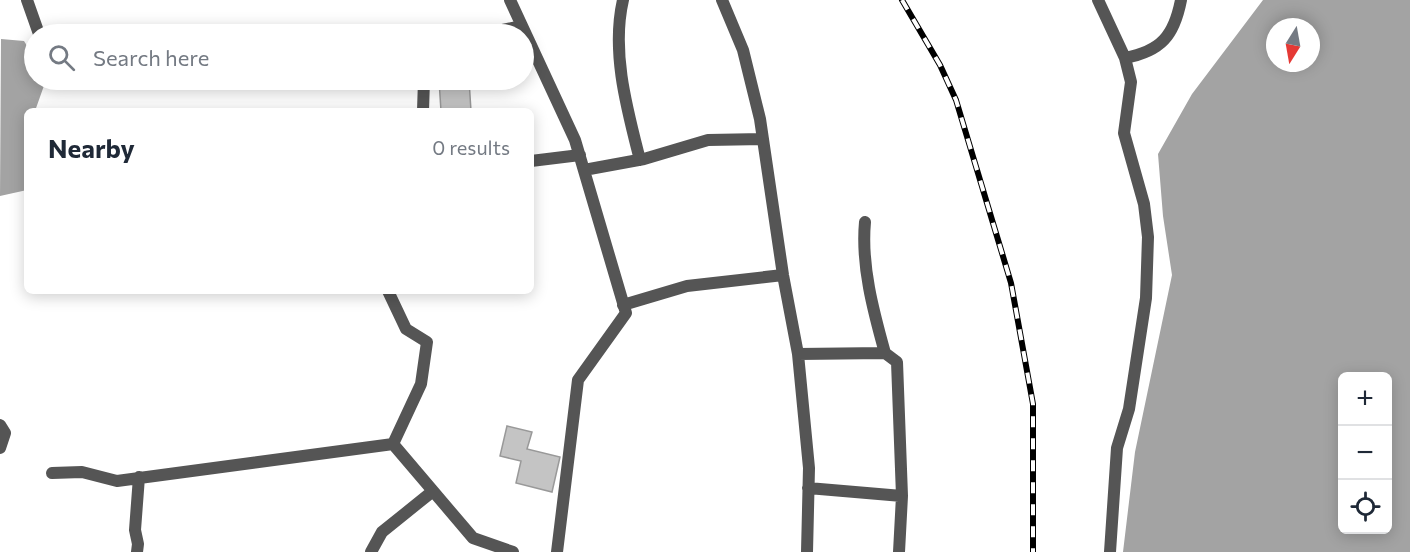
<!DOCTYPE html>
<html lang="en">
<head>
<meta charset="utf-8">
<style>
	:root { --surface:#fff; --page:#f2f2f3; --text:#1f2937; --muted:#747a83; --line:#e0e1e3 }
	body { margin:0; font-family:Commissioner,sans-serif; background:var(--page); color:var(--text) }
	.controls { position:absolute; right:18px; bottom:18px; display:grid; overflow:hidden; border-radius:9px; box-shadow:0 3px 15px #0003 }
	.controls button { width:54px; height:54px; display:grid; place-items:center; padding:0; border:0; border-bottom:2px solid var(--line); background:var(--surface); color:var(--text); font:30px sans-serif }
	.compass { position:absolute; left:1266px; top:18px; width:54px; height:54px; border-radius:50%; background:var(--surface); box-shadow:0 3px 15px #0003; rotate:191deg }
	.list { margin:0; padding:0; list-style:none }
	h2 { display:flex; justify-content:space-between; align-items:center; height:78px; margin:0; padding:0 24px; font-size:26px }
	h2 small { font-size:20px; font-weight:400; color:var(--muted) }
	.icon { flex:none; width:33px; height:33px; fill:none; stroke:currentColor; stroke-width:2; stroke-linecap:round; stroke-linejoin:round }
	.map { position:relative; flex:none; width:1410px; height:552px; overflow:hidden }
	.search { position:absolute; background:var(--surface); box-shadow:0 3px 15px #0003; left:24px; top:24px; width:510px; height:66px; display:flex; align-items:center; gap:15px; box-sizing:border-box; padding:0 21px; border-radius:33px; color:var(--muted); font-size:22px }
	.panel { position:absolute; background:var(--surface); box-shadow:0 3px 15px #0003; left:24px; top:108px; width:510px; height:186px; border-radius:9px }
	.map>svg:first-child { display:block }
	.water { fill:#a3a3a3; fill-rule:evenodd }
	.building { fill:#c4c4c4; stroke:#999; stroke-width:1.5 }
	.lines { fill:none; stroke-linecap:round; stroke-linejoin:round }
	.street { stroke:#555; stroke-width:12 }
	.rail-casing { stroke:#000; stroke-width:6 }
	.rail { stroke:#fff; stroke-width:4; stroke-dasharray:11; stroke-linecap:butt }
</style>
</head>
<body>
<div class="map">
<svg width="1410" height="552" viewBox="0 0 1410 552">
	<rect width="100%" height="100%" fill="#fff"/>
	<!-- water -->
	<path class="water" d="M1263,0H1410V552H1123L1135,452L1172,275L1163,216L1158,154L1192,94ZM1275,27H1311V63H1275ZM1342,376H1388V530H1342Z
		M1,39L24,41L34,57V80H46L35,111H27V190L0,196Z"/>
	<!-- building -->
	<path class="building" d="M439,80H469L471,111H441Z
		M507,426L532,432L527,449L560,457L552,492L516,483L521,461L500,456Z"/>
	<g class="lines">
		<!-- street -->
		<path class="street" d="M27,0L39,34
			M510,0L575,140L626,313L578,380L557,552
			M623,0C611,52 627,109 640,160
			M722,0L743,50L760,119L783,275L798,354L809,468L807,552
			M1098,0L1125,58L1131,82L1124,133L1144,204L1148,237L1146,298L1129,409L1117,448L1110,552
			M483,34L522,26
			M1125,58C1161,51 1174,36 1181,0
			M181,81L190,80
			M423,111L424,80
			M531,161L580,155
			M584,170L644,159L708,140L763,139
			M865,222C861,265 873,310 885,353
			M623,305L687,286L783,275
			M798,354L885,353L897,362L902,496L899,552
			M0,425L5,433L0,448
			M393,444L473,538L513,552
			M52,473L82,472L117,481L393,444L421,384L427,342L406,329L388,291
			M808,488L902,496
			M137,552L138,544L135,530L139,477
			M371,552L382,532L433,491"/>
		<!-- rail casing -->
		<g class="rail-casing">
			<path id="rail" d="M902,0L940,65L956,100L1011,283L1033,404V552"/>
		</g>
		<!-- rail -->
		<use href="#rail" class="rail"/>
	</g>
</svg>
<div class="controls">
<button>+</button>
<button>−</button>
<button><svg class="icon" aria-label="locate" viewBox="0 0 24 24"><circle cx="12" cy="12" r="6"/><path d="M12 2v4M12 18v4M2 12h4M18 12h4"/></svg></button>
</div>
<svg class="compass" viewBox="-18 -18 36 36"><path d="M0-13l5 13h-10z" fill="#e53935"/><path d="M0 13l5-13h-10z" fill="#747a83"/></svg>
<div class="search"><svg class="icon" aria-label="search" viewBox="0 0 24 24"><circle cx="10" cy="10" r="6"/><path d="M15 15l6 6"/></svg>Search here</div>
<section class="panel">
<h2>Nearby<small>0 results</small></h2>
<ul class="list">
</ul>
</section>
</div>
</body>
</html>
